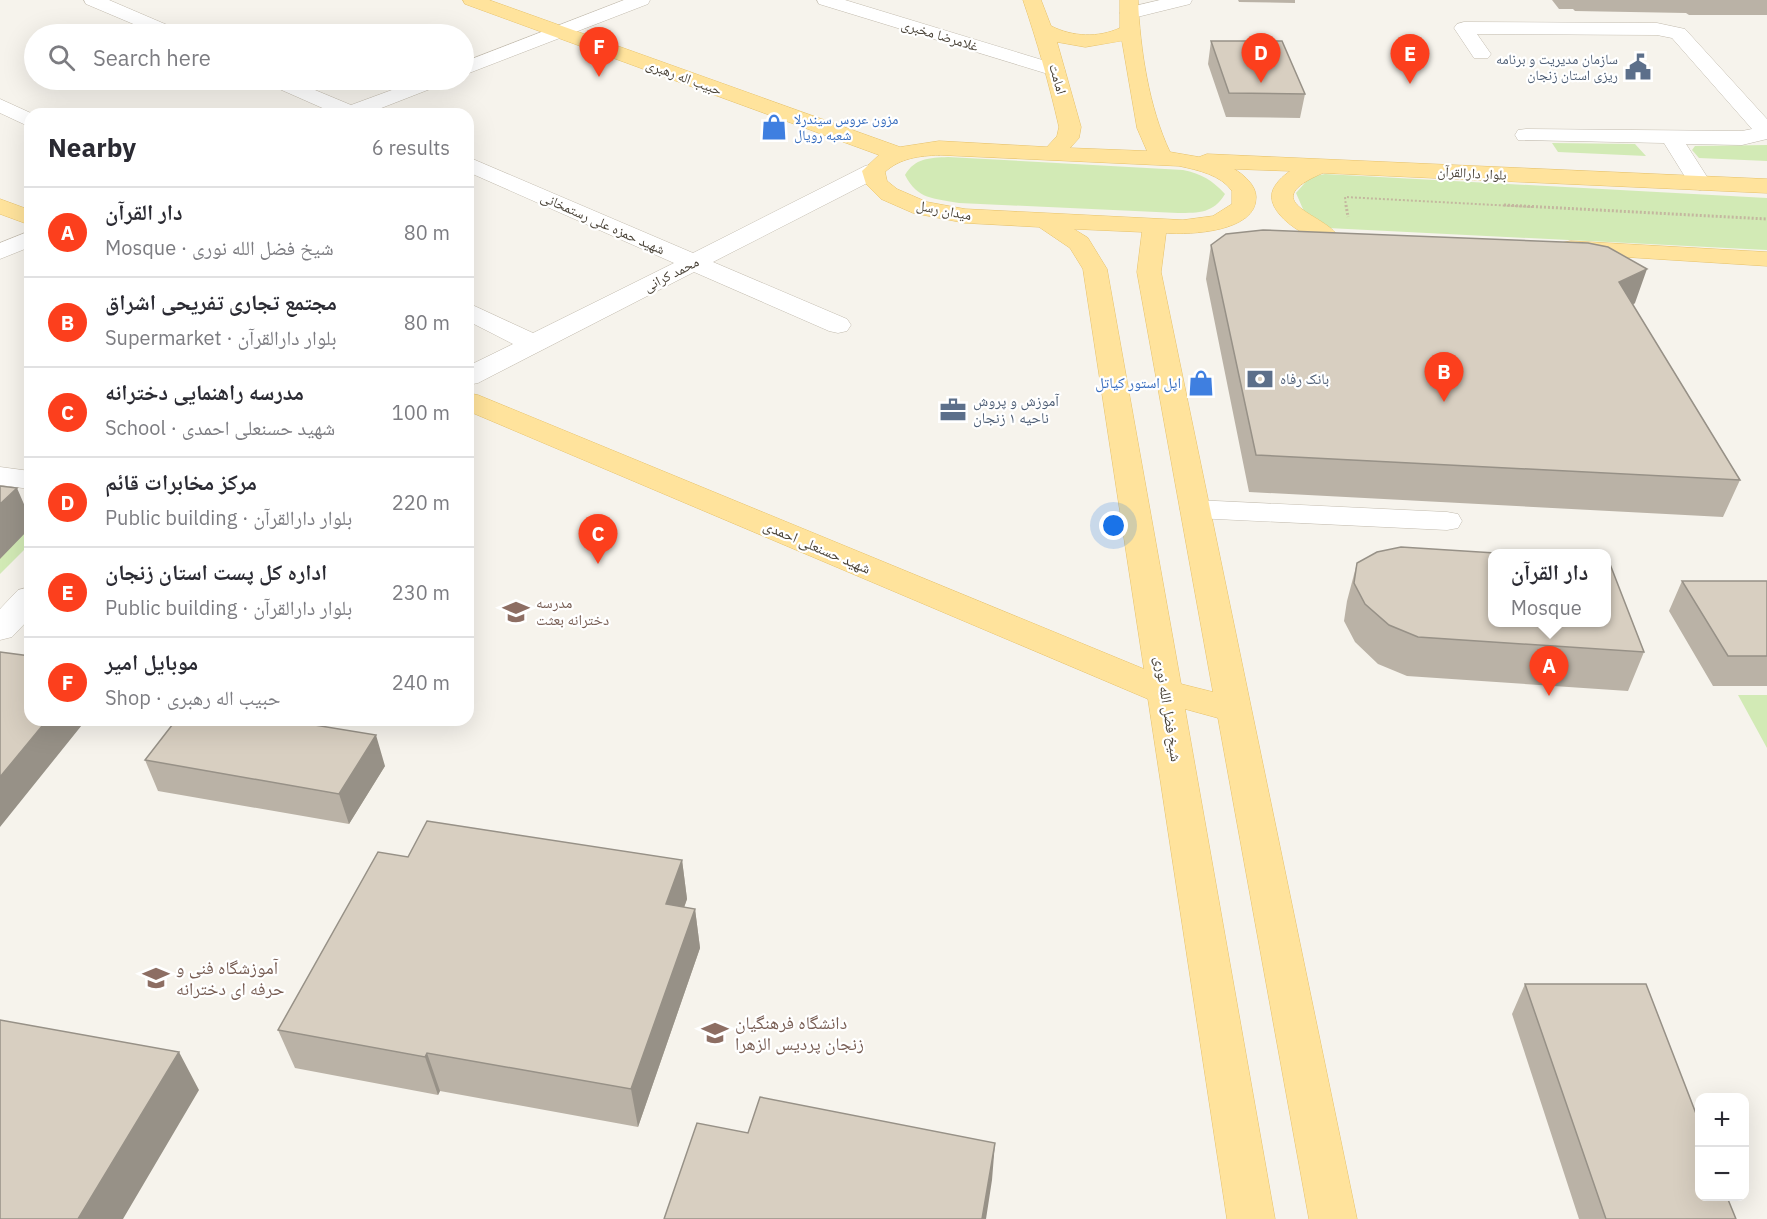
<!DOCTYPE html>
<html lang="en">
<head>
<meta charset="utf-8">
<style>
	:root { --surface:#fff; --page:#f7f7f7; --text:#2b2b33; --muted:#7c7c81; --line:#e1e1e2; --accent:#fc3f1d }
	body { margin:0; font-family:"IBM Plex Sans","Noto Naskh Arabic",sans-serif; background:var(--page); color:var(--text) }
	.controls { position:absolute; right:18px; bottom:18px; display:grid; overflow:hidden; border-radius:12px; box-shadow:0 6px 24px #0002 }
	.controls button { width:54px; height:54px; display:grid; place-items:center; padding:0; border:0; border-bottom:2px solid var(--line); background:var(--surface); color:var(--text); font:30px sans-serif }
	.you { position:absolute; left:1114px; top:526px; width:21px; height:21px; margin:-15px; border:4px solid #fff; border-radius:50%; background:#1a73e8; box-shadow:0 0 0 9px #1a73e833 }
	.badge { display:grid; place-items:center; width:39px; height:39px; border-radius:50%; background:var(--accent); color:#fff; font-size:20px; font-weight:700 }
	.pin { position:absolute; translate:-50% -50px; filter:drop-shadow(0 2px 3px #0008) }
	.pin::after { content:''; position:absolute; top:32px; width:21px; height:18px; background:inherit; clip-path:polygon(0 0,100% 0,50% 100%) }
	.popup { position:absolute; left:1488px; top:549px; width:123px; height:78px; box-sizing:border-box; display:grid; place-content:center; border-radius:12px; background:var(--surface); filter:drop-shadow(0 2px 4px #0005); font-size:20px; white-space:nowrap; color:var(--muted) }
	.popup b { font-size:22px; color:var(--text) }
	.popup::after { content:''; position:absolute; left:50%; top:100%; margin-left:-12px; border:12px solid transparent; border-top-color:var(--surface) }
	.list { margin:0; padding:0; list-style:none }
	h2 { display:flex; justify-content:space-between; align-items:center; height:78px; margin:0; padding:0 24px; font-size:26px }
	h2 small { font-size:20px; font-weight:400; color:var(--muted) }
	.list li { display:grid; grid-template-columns:39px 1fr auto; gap:18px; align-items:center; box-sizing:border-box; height:90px; padding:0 24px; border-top:2px solid var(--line) }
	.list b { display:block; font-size:22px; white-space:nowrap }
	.list p { margin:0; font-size:20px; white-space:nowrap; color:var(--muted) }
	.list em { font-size:20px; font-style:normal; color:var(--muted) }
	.icon { flex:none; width:33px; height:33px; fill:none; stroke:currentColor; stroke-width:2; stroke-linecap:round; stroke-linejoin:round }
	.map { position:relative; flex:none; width:1767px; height:1219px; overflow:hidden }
	.search { position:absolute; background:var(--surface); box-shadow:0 6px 24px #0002; left:24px; top:24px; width:450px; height:66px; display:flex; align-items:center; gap:15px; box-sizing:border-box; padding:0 21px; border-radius:33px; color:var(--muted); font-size:22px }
	.panel { position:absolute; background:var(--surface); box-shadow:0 6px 24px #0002; left:24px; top:108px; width:450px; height:618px; border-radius:18px }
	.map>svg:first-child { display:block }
	.green { fill:#d2eab5 }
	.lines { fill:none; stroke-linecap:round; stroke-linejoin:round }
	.minor-casing { stroke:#c2bbae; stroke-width:1 }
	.major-casing { stroke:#e6c16a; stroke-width:1 }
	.path-far1 { stroke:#c4b79f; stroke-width:2; stroke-dasharray:2 2; stroke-linecap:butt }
	.path { stroke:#c4b79f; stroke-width:3; stroke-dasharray:2 2; stroke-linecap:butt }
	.minor { fill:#fff; fill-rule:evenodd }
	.major { fill:#ffe39c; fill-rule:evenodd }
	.wall { fill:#bab2a6 }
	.shaded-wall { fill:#979187 }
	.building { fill:#d8cfc1; stroke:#979187; stroke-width:1.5 }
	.labels { text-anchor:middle; stroke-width:4.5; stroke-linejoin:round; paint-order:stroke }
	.far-street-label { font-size:14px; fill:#4b4439; stroke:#fff }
	.far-service-label { font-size:14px; fill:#4e5e75; stroke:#fff; text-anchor:end }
	.far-shop-label { font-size:14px; fill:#366cbe; stroke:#fff; text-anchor:start }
	.service-label { font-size:15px; fill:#4e5e75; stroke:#fff; text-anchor:start }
	.shop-label { font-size:15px; fill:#366cbe; stroke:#fff; text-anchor:end }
	.street-label { font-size:15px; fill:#4b4439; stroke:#fff }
	.education-label { font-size:15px; fill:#785e54; stroke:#fff; text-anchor:start }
	.near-education-label { font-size:18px; fill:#785e54; stroke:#fff; text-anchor:start }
</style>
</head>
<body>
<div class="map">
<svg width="1767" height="1219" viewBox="0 0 1767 1219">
	<rect width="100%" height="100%" fill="#f6f3ec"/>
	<!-- green -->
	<path class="green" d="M1552,143L1635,144L1646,156L1558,152Z
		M1767,145V161L1699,158L1692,150L1695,146Z
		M948,157L1183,170C1202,174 1212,180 1225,194C1214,213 1199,213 1178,213L959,203C933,198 918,200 905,175C915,158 929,158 948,157Z
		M1325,174L1767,198V250L1328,228L1306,216L1296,193L1310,177Z
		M0,505L30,508V544L0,574Z
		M1738,695H1767V748Z"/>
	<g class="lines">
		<!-- minor casing -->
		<g class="minor-casing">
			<path id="minor" d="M84,0H109L179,30L182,34H157L86,4Z
				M624,0H650L648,4L464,75V62Z
				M817,0H845L1062,66L1065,70L1062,74H1048L819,4Z
				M1160,0H1192L1190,4L1129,19L1122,17L1120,13L1122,9Z
				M1464,22L1657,23L1685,29L1767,119V139L1742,145L1686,144L1711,183L1708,188L1700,190L1692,188L1664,143L1518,140L1515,135L1518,130L1526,129L1742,131L1752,129L1672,38L1657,35L1477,34L1491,54L1488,58H1474L1454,28L1457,24Z
				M265,80H291L351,105L419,80H446L443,84L366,114H336L268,84Z
				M0,99L33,114H30V127L0,113Z
				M468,157L693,253L865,166L873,164L881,166L884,171L881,176L713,262L847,319L851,325L847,331L838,333L829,331L694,272L478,383L468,385V366L513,344L468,321V303L533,333L674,263L468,172Z
				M30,231V247L0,259V243Z
				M0,467L30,471V489L0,485Z
				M1195,500L1447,512L1458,514L1462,521L1458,528L1447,530L1195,518L1184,516L1180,509L1184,502Z
				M30,587V618L12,637L0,640V609L18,590Z"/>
		</g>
		<!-- major casing -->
		<g class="major-casing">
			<path id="major" d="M463,0H489L900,147L939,141L1047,147L1057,136L1059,127C1049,83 1037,41 1023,0H1041L1051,26C1073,37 1098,38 1120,28V0H1138C1140,49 1149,108 1170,152L1199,157L1207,154L1767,179V193L1323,173C1255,202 1322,213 1337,235L1333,240C1314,245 1267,216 1272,193C1274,184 1283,176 1290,171L1234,169C1243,174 1256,185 1256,197C1257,232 1190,235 1166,233L1161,272L1357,1219H1309L1218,718L1185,709L1275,1219H1227L1148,699L468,411V393L478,395L1144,669L1083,269L1070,248L1039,227L965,223L913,213L881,199L866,184L862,171L879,155L465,4ZM1122,41L1137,128L1147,151L1070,148L1079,138L1081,127L1057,42L1085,47ZM939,155L1179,166C1198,170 1221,175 1232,191V204L1213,216L1183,220L965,209L927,202L897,189L887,181L885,172C900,158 919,156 939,155ZM1074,229L1142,232L1137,272L1213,692L1181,684L1107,269L1088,238Z
				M0,199L30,210V225L0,214Z
				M1571,241L1767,252V266L1562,253L1559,248L1562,243Z"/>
		</g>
		<!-- path-far1 -->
		<path class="path-far1" d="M1346,207L1345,197L1532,207"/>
		<!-- path -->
		<path class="path" d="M1346,205L1348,217
			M1504,205L1767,219"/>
		<!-- minor -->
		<use href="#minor" class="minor"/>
		<!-- major -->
		<use href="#major" class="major"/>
	</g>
	<!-- wall -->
	<path class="wall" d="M1238,0H1295V3L1239,2Z
		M1552,0H1767V15H1689L1686,13L1575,11L1573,9H1559Z
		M1211,41L1305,94L1300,118L1226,117L1208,64Z
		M1211,245L1635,303L1633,305L1740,480L1723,517L1249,492L1206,279Z
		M1357,563L1644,652L1628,691L1407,676L1378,664L1355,642L1344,621L1347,601Z
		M1682,581H1767V686H1713L1669,611Z
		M145,760L385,766L349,824L158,791Z
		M408,857L682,860L687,899L684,908L695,909L700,948L638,1127L440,1091L438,1095L295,1068L278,1030Z
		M1525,984L1736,1219H1579L1512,1014Z"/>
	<!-- shaded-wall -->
	<path class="shaded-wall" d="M1647,269L1635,303L1607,317L1619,282Z
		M17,488L30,518V528L0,559V504Z
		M47,720H86L0,827V777Z
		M376,735L385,766L349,824L339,794Z
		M682,860L687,899L671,943L666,904Z
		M695,909L700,948L638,1127L631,1089Z
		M179,1052L199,1090L123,1219H78Z
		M427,1053L440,1091L438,1095L425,1057Z
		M995,1143L992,1180L986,1219H982Z"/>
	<!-- building -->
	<path class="building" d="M1211,41H1282L1305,94L1229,93Z
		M1263,230L1588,243L1608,247L1647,269L1619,282L1740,480L1256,455L1211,245L1226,234Z
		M0,486L17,488L0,504Z
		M1401,547L1511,554H1492V622H1606V559H1608L1644,652L1418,637L1389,625L1365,604L1354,583L1357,563L1377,552Z
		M1682,581H1767V656H1728Z
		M0,652L30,656V720H47L0,777Z
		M176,720H284L376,735L339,794L145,760Z
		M427,821L682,860L666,904L695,909L631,1089L427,1053L425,1057L278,1030L378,852L408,857Z
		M1525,984H1646L1700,1124V1197H1727L1736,1219H1606Z
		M0,1020L179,1052L78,1219H0Z
		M760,1097L995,1143L982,1219H664L697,1123L748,1133Z"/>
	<!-- icons -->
	<defs>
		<g id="civic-bare" transform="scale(2.07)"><path d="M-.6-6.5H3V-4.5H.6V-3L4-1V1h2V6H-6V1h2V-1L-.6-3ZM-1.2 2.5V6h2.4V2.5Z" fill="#5c6f8a" stroke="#fff" stroke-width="2.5" paint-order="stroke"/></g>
		<g id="shop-bare" transform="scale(2.07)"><path d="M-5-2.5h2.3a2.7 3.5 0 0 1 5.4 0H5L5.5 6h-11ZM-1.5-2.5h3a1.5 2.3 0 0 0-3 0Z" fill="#3f7fe0" stroke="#fff" stroke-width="2.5" paint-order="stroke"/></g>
		<g id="bank-bare" transform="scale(2.07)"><path d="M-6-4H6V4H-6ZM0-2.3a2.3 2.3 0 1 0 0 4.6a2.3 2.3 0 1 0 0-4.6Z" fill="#5c6f8a" stroke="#fff" stroke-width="2.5" paint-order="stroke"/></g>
		<g id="office-bare" transform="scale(2.07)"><path d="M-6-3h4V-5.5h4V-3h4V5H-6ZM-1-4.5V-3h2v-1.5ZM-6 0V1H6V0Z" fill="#5c6f8a" stroke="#fff" stroke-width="2.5" paint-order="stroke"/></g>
		<g id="school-bare" transform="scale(2.07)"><path d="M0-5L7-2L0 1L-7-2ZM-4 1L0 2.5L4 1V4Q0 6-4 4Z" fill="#8d6e63" stroke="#fff" stroke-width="2.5" paint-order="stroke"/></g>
		<g id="university-bare" transform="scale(2.07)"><path d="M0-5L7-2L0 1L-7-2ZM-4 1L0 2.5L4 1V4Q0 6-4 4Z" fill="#8d6e63" stroke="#fff" stroke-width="2.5" paint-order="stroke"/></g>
	</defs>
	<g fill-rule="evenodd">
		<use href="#civic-bare" x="1638" y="67"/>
		<use href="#shop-bare" x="774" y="127"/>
		<use href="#bank-bare" x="1260" y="379"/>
		<use href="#shop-bare" x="1201" y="383"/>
		<use href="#office-bare" x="953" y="410"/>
		<use href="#school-bare" x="516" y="612"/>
		<use href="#school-bare" x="156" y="978"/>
		<use href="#university-bare" x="715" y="1033"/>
	</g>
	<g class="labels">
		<!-- far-street labels -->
		<g class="far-street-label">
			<text transform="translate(940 35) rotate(17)" y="5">غلامرضا مخبری</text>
			<text transform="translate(684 77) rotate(20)" y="5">حبیب اله رهبری</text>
			<text transform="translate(1058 79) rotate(74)" y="5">امامت</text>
			<text transform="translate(1472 173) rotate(3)" y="5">بلوار دارالقرآن</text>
			<text transform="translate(944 210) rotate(11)" y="5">میدان رسل</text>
			<text transform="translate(603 223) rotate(24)" y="5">شهید حمزه علی رستمخانی</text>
			<text transform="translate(671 274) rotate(-27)" y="5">محمد کرانی</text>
		</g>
		<!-- far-service labels -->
		<g class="far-service-label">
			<text x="1618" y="64">سازمان مدیریت و برنامه<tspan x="1618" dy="16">ریزی استان زنجان</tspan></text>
		</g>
		<!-- far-shop labels -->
		<g class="far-shop-label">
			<text x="794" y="124">مزون عروس سیندرلا<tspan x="794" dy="16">شعبه رویال</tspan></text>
		</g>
		<!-- service labels -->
		<g class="service-label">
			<text x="1280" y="384">بانک رفاه</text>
			<text x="973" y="406">آموزش و پروش<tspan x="973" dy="17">ناحیه ۱ زنجان</tspan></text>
		</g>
		<!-- shop labels -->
		<g class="shop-label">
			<text x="1181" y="388">اپل استور کیاتل</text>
		</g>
		<!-- street labels -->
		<g class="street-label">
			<text transform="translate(817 547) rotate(23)" y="5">شهید حسنعلی احمدی</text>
			<text transform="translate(1168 709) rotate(81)" y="5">شیخ فضل الله نوری</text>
		</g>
		<!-- education labels -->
		<g class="education-label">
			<text x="536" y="608">مدرسه<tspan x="536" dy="17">دخترانه بعثت</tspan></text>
		</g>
		<!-- near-education labels -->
		<g class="near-education-label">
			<text x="176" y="974">آموزشگاه فنی و<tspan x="176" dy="21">حرفه ای دخترانه</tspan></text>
			<text x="735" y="1029">دانشگاه فرهنگیان<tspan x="735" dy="21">زنجان پردیس الزهرا</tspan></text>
		</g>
	</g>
</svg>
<div class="controls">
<button>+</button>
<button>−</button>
</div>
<div class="you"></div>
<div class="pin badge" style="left:1549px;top:696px">A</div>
<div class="popup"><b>دار القرآن</b>Mosque</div>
<div class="pin badge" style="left:1444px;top:402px">B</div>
<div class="pin badge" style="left:598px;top:564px">C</div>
<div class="pin badge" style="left:1261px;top:83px">D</div>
<div class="pin badge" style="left:1410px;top:84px">E</div>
<div class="pin badge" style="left:599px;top:77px">F</div>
<div class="search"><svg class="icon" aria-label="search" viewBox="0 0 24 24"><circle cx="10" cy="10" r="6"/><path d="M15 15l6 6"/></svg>Search here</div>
<section class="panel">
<h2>Nearby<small>6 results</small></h2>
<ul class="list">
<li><span class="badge">A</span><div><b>دار القرآن</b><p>Mosque · شیخ فضل الله نوری</p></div><em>80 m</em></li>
<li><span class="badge">B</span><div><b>مجتمع تجاری تفریحی اشراق</b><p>Supermarket · بلوار دارالقرآن</p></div><em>80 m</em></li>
<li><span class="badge">C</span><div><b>مدرسه راهنمایی دخترانه</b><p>School · شهید حسنعلی احمدی</p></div><em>100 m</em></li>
<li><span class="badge">D</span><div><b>مرکز مخابرات قائم</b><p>Public building · بلوار دارالقرآن</p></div><em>220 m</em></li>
<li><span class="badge">E</span><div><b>اداره کل پست استان زنجان</b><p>Public building · بلوار دارالقرآن</p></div><em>230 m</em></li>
<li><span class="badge">F</span><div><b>موبایل امیر</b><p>Shop · حبیب اله رهبری</p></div><em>240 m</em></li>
</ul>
</section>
</div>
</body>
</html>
